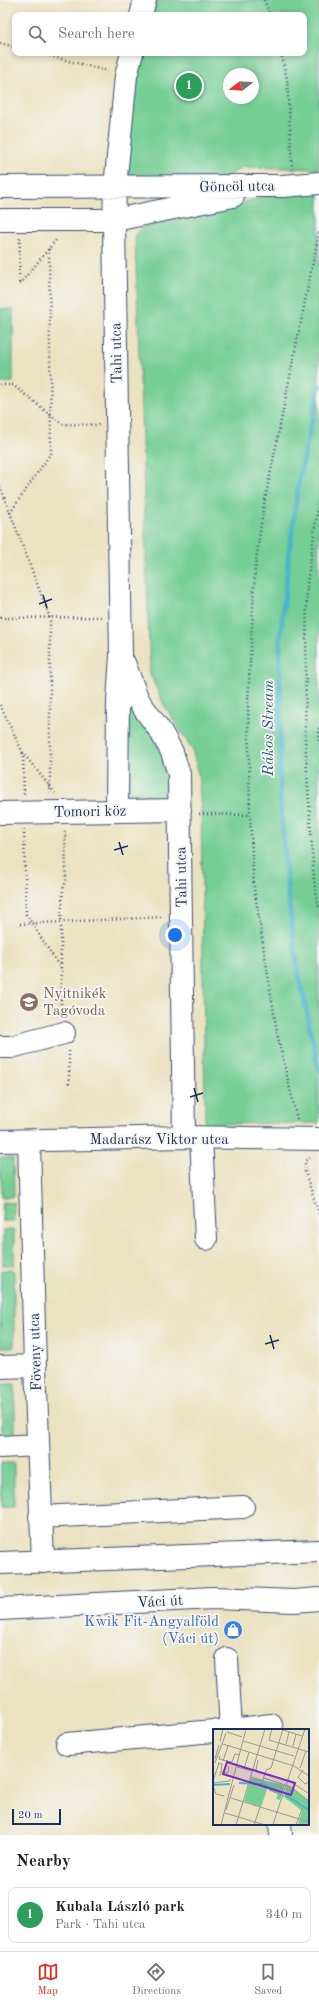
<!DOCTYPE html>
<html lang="en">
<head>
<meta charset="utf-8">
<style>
	:root { --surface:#fff; --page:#f6f6f6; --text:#222; --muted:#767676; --line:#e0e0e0; --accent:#d93025 }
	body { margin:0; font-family:"Old Standard TT",serif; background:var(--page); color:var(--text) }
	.compass { position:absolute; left:223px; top:68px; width:36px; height:36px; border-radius:50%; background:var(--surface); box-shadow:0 2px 6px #0003; rotate:253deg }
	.scale { position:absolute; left:12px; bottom:10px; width:49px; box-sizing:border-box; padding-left:4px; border:2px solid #1b2f5e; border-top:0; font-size:11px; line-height:14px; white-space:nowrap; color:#1b2f5e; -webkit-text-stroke:3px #f6f6f2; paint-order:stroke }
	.you { position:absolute; left:175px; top:935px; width:14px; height:14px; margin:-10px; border:3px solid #fff; border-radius:50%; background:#1a73e8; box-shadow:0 0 0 6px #1a73e833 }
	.badge { display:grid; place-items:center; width:26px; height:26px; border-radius:50%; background:var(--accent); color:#fff; font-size:13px; font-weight:700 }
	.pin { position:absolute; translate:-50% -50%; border:2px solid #fff; box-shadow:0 1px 4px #0006 }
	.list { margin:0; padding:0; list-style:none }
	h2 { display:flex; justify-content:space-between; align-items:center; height:52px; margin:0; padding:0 16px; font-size:17px }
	h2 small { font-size:13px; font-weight:400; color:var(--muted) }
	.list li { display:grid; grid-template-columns:26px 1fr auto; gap:12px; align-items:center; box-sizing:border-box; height:56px; margin:0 8px 8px; padding:0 8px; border:1px solid var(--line); border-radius:8px }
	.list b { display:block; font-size:15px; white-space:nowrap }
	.list p { margin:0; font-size:13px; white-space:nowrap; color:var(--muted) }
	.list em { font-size:13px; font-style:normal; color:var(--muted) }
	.icon { flex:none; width:22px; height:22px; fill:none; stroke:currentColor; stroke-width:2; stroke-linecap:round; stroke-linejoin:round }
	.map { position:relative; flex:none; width:319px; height:1835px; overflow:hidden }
	.search { position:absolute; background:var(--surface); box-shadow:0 2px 6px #0003; left:12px; right:12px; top:12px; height:44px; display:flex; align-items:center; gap:10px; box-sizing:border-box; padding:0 14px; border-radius:8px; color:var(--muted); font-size:15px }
	.sheet { height:116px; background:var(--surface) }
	nav { display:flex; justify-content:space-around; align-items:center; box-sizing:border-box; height:56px; border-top:1px solid var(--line); background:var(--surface); font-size:11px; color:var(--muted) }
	nav a { display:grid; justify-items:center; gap:2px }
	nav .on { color:var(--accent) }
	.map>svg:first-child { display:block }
	.green { fill:#75ce94; stroke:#487e79; fill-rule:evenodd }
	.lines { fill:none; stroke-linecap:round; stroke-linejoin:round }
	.stream { stroke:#4cb2cb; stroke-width:5 }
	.minor-casing { stroke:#3a4a6d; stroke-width:24 }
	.major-casing { stroke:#3a4a6d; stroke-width:24 }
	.path { stroke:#3a4a6d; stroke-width:2.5; stroke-dasharray:1 3; stroke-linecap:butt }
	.minor { stroke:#fff; stroke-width:22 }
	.major { stroke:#fff; stroke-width:22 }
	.ticks { fill:none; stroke:#1b2f5e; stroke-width:1.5 }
	.labels { text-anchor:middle; stroke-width:3.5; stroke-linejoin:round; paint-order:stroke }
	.street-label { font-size:15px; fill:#1b2f5e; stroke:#f6f6f2 }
	.education-label { font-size:15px; fill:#785e54; stroke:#f6f6f2; text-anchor:start }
	.shop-label { font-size:15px; fill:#366cbe; stroke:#f6f6f2; text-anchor:end }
	.water-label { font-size:16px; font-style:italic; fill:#2a567f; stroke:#f6f6f2 }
	.inset-river { fill:none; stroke:#4cb2cb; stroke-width:2 }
	.inset-road { fill:none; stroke:#979a99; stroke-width:1 }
	.view { fill:#7b2cbf; fill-opacity:0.15; stroke:#7b2cbf; stroke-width:2 }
	.inset-edge { fill:none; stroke:#1b2f5e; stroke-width:2 }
</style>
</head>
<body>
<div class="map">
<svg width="319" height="1835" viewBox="0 0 319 1835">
	<rect width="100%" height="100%" fill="#f6f6f2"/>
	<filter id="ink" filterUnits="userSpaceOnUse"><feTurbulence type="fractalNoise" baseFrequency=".025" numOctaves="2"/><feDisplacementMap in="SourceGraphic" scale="8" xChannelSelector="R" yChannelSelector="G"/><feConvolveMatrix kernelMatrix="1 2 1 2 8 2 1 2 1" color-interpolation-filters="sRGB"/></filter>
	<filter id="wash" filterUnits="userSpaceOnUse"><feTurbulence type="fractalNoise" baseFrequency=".012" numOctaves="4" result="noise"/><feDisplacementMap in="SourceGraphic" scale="16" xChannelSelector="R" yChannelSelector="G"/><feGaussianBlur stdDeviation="0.9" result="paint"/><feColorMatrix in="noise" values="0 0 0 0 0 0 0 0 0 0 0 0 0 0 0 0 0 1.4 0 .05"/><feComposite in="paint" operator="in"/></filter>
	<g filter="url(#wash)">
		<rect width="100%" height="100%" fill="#eae2c0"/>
		<!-- green -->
		<path class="green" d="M145,0H319V169L242,167L215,186L115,187L132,53H304V15H141ZM229,74H253V98H229Z
			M279,192H319V1123L205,1124L201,810L198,774L192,749L164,705L150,674L135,234L147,225L191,217Z
			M0,309H13V382L0,383Z
			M131,702L167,758L169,798C161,803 133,804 125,798L124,703Z
			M0,1158H13L14,1197H2Z
			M3,1202L14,1203V1221H2Z
			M3,1230H14V1265H3Z
			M1,1270H14V1347H0Z
			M2,1384H15V1439H2Z
			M1,1463H14V1507H1Z"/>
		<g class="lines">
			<!-- stream -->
			<path class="stream" d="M319,386L298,486L288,561L280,640V797L288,895L297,966L319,1071"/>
		</g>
	</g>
	<g filter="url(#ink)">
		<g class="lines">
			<!-- minor casing -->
			<g class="minor-casing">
				<path id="minor" d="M141,15L145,0
					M0,187L283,186L319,183
					M0,220H115L233,196
					M124,663L138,700L161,732L172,752L179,774L184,1137
					M117,810L118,701L121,655L114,224L115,187L126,76L132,53
					M0,813L180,810
					M0,1047H11L64,1033
					M201,1138L206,1239
					M0,1141L184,1137L319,1139
					M29,1141L35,1366L43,1562
					M0,1367L35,1366
					M0,1447L37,1445
					M40,1517L243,1507
					M0,1609L213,1598L294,1601L319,1599
					M227,1659L231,1730
					M231,1730L271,1725L272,1730
					M67,1744L214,1731
					M280,1824L281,1835"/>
			</g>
			<!-- major casing -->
			<g class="major-casing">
				<path id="major" d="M0,1563L319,1551"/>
			</g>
			<!-- path -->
			<path class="path" d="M264,0L270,15
				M0,43L15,47
				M38,53L108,71
				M281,53L287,79L292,166
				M20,238L19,285L56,240
				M0,385H13L62,424L99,425
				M0,486L50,618V793
				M319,499L307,584L305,739L314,881L319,908
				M10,513L51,453L49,247
				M0,618L102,617
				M0,705L23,753L55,793
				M319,728V743
				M23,753L24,795
				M199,814L250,815
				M24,830L26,914L61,969
				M20,924L162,917
				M61,1016V922L63,890L66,880L65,831
				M69,1051V1084
				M297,1119L278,1038L254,888L250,815L248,703L255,568L263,510L319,232
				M310,1158L305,1161V1172L319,1214"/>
			<!-- minor -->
			<use href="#minor" class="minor"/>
			<!-- major -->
			<use href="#major" class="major"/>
		</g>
	</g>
	<!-- ticks -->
	<path class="ticks" d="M43,595L47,608M39,604L52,599M119,842L123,855M114,850L128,846M194,1088L198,1102M190,1097L203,1093M270,1335L274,1349M265,1344L279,1340"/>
	<!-- icons -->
	<defs>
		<g id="school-disc" transform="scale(1)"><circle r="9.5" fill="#8d6e63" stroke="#f6f6f2"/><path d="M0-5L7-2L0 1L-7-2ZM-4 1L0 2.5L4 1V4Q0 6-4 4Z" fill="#fff"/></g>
		<g id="shop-disc" transform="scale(1)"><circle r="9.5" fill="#3f7fe0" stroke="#f6f6f2"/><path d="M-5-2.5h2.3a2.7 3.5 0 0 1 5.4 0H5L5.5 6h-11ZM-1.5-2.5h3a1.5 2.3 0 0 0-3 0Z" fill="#fff"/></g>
	</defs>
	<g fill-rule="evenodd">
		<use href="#school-disc" x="29" y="1002"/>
		<use href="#shop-disc" x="233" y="1630"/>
	</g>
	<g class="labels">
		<!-- street labels -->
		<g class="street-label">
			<text transform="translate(237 186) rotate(-1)" y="5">Göncöl utca</text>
			<text transform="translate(116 353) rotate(-91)" y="5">Tahi utca</text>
			<text transform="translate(90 811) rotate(-1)" y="5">Tomori köz</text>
			<text transform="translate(181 877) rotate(-91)" y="5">Tahi utca</text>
			<text x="159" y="1144">Madarász Viktor utca</text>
			<text transform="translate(35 1352) rotate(-92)" y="5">Föveny utca</text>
			<text transform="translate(160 1601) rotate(-3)" y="5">Váci út</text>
		</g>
		<!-- education labels -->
		<g class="education-label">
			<text x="43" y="998">Nyitnikék<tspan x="43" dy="17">Tagóvoda</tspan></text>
		</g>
		<!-- shop labels -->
		<g class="shop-label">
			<text x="219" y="1626">Kwik Fit-Angyalföld<tspan x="219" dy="17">(Váci út)</tspan></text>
		</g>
		<!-- water labels -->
		<g class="water-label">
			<text transform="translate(267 728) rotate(-90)" y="6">Rákos Stream</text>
		</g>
	</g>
	<!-- overview -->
	<g transform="translate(213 1729)">
		<rect width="96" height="96" fill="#eae2c0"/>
		<path d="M38,49L72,56L67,71L63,70L65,65L54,60L48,78L31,72ZM74,56L96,72V96H85L89,82L71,68Z" fill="#75ce94"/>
		<path class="inset-river" d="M26,54L49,55L69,64M0,56L17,55M72,66L96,81"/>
		<path class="inset-road" d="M59,0L56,11L96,23M67,0L89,7M14,3L29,8M7,12L10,0M30,12L81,27M10,15L81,37L96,47M73,15L76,3M80,17L83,5M7,27L6,30L19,33L22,25L27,26M2,30L6,16M10,32L15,17M2,34L13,4M5,34L9,35L8,43M24,38L39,42M87,39L93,22M31,40L36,23M40,40L43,41L45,31M90,41L85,48L92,55L96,53M7,47L8,43L15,44L16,37M38,48L51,52M1,49L6,34M51,49L78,58L96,72M50,51L53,41L58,39L70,0M75,51L95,64M0,54L16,52L18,50M1,59L3,65L11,67M56,61L71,67M18,69L96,93M13,81L21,56M64,83L92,0M12,84L52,96M8,96L33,0M23,96L52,0M41,96L47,78M60,96L64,83M83,96L89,80"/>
		<path class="view" d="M14,33L82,54L78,66L10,45Z"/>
		<rect width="96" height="96" class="inset-edge"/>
	</g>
</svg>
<svg class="compass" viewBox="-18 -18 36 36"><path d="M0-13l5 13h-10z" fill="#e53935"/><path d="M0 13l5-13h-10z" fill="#767676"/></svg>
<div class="scale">20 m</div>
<div class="you"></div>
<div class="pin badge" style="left:189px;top:86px;background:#2e9e5b">1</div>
<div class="search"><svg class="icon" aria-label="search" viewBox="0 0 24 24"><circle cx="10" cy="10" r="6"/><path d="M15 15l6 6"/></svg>Search here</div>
</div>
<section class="sheet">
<h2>Nearby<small></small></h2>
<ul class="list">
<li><span class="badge" style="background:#2e9e5b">1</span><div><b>Kubala László park</b><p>Park · Tahi utca</p></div><em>340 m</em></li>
</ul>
</section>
<nav>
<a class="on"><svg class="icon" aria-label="map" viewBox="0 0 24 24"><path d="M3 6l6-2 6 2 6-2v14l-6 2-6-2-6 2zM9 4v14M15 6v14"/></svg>Map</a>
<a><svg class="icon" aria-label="directions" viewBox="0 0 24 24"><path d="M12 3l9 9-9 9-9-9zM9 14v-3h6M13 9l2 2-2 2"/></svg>Directions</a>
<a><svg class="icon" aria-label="saved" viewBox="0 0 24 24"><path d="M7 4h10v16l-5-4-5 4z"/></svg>Saved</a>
</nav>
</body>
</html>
